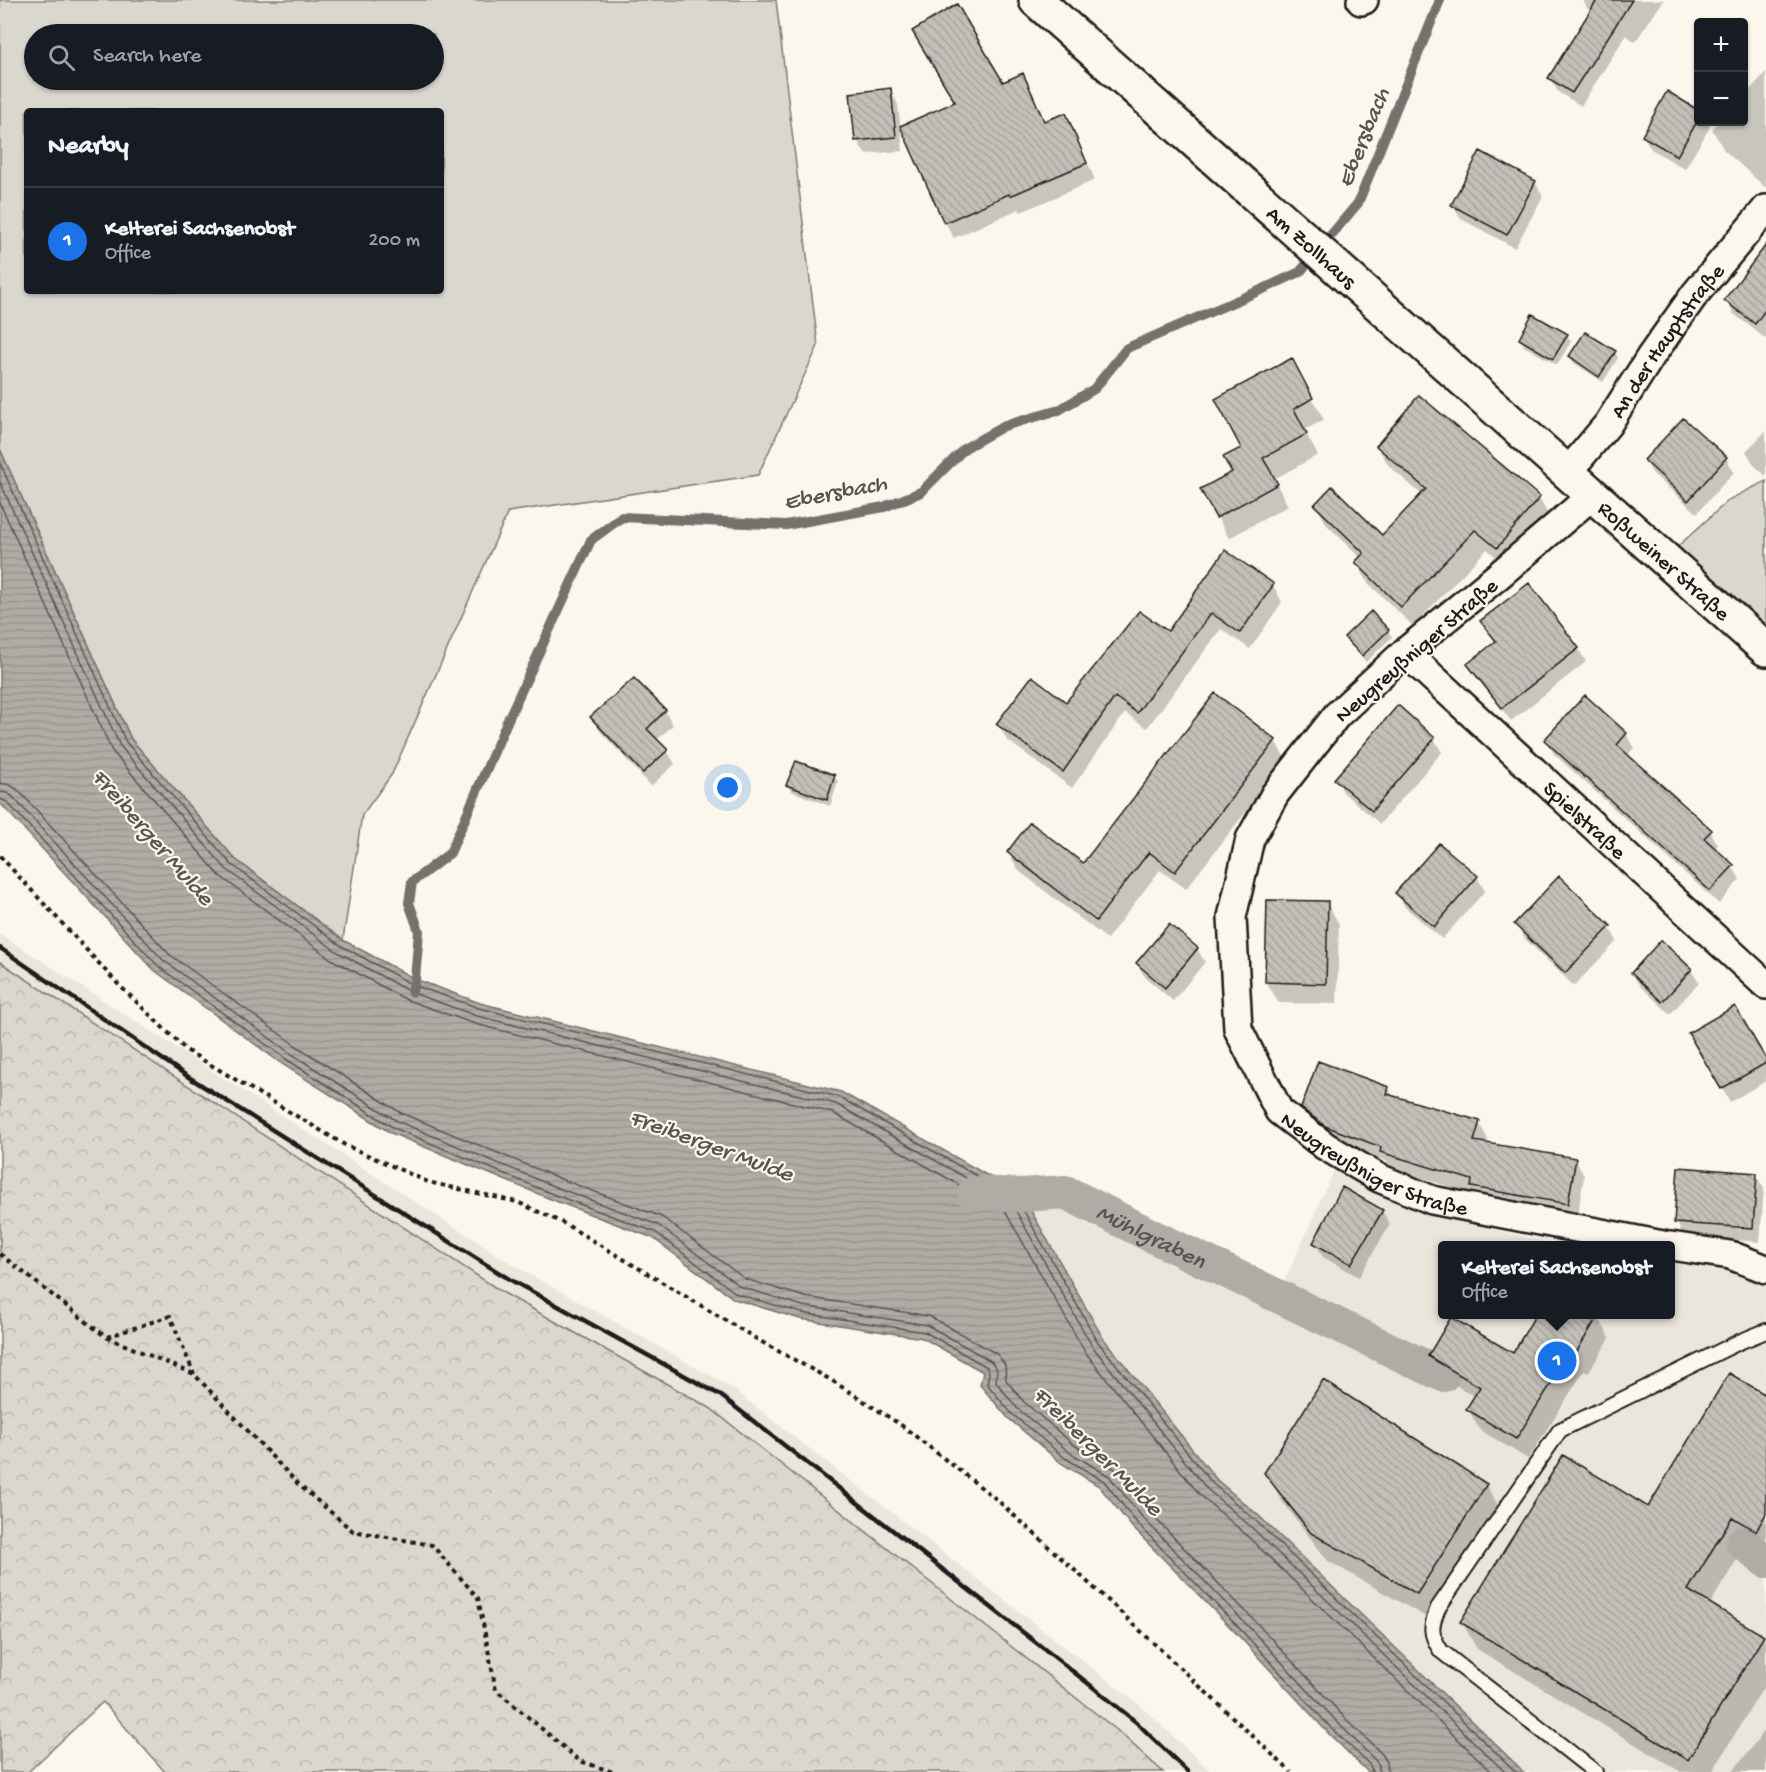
<!DOCTYPE html>
<html lang="en">
<head>
<meta charset="utf-8">
<style>
	:root { --surface:#171b24; --page:#20242c; --text:#f1f3f6; --muted:#9ea1a6; --line:#363941; --accent:#1a73e8 }
	body { margin:0; font-family:"Gochi Hand",sans-serif; background:var(--page); color:var(--text) }
	.controls { position:absolute; right:18px; top:18px; display:grid; overflow:hidden; border-radius:6px; box-shadow:0 2px 4px #0004 }
	.controls button { width:54px; height:54px; display:grid; place-items:center; padding:0; border:0; border-bottom:2px solid var(--line); background:var(--surface); color:var(--text); font:30px sans-serif }
	.you { position:absolute; left:728px; top:788px; width:21px; height:21px; margin:-15px; border:4px solid #fff; border-radius:50%; background:#1a73e8; box-shadow:0 0 0 9px #1a73e833 }
	.badge { display:grid; place-items:center; width:39px; height:39px; border-radius:50%; background:var(--accent); color:#fff; font-size:20px; font-weight:700 }
	.pin { position:absolute; translate:-50% -50%; border:3px solid #fff; box-shadow:0 2px 6px #0006 }
	.popup { position:absolute; left:1438px; top:1241px; width:237px; height:78px; box-sizing:border-box; display:grid; place-content:center; border-radius:6px; background:var(--surface); filter:drop-shadow(0 2px 4px #0005); font-size:20px; white-space:nowrap; color:var(--muted) }
	.popup b { font-size:22px; color:var(--text) }
	.popup::after { content:''; position:absolute; left:50%; top:100%; margin-left:-12px; border:12px solid transparent; border-top-color:var(--surface) }
	.list { margin:0; padding:0; list-style:none }
	h2 { display:flex; justify-content:space-between; align-items:center; height:78px; margin:0; padding:0 24px; font-size:26px }
	h2 small { font-size:20px; font-weight:400; color:var(--muted) }
	.list li { display:grid; grid-template-columns:39px 1fr auto; gap:18px; align-items:center; box-sizing:border-box; height:108px; padding:0 24px; border-top:2px solid var(--line) }
	.list b { display:block; font-size:22px; white-space:nowrap }
	.list p { margin:0; font-size:20px; white-space:nowrap; color:var(--muted) }
	.list em { font-size:20px; font-style:normal; color:var(--muted) }
	.icon { flex:none; width:33px; height:33px; fill:none; stroke:currentColor; stroke-width:2; stroke-linecap:round; stroke-linejoin:round }
	.map { position:relative; flex:none; width:1766px; height:1772px; overflow:hidden }
	.search { position:absolute; background:var(--surface); box-shadow:0 2px 4px #0004; left:24px; top:24px; width:420px; height:66px; display:flex; align-items:center; gap:15px; box-sizing:border-box; padding:0 21px; border-radius:33px; color:var(--muted); font-size:22px }
	.panel { position:absolute; background:var(--surface); box-shadow:0 2px 4px #0004; left:24px; top:108px; width:420px; height:186px; border-radius:6px }
	.map>svg:first-child { display:block }
	.built { fill:#eae6dc }
	.green { fill:#dad7ce; stroke:#7b7a75; stroke-width:1.5; fill-rule:evenodd }
	.forest { fill:url(#forest-crowns); stroke:#7b7a75; stroke-width:1.5 }
	.water { fill:url(#water-rules); stroke:#74726e; stroke-width:1.5 }
	.shadow { fill:#0003 }
	.lines { fill:none; stroke-linecap:round; stroke-linejoin:round }
	.shore { stroke:#575653; stroke-width:1.5 }
	.stream { stroke:#74726e; stroke-width:10 }
	.canal { stroke:#afaca5; stroke-width:34 }
	.building { fill:url(#building-back-hatch); stroke:#1c1c1c; stroke-width:1.5 }
	.lane-casing { stroke:#1c1c1c; stroke-width:18 }
	.street-casing { stroke:#1c1c1c; stroke-width:32 }
	.secondary-casing { stroke:#1c1c1c; stroke-width:38 }
	.path { stroke:#1c1c1c; stroke-width:4; stroke-dasharray:4.5 4.5; stroke-linecap:butt }
	.lane { stroke:#fbf7ec; stroke-width:14 }
	.street { stroke:#fbf7ec; stroke-width:27 }
	.secondary { stroke:#fbf7ec; stroke-width:33 }
	.rail { stroke:#1c1c1c; stroke-width:4.5 }
	.labels { text-anchor:middle; stroke-width:4.5; stroke-linejoin:round; paint-order:stroke }
	.street-label { font-size:22px; fill:#1c1c1c; stroke:#fbf7ec }
	.water-label { font-size:24px; font-style:italic; fill:#575653; stroke:#fbf7ec }
</style>
</head>
<body>
<div class="map">
<svg width="1766" height="1772" viewBox="0 0 1766 1772">
	<defs>
		<pattern id="forest-crowns" width="20" height="18" patternUnits="userSpaceOnUse" patternTransform="scale(1.5)"><rect width="20" height="18" fill="#dad7ce"/><path d="M2 6a3 3 0 1 1 6 0M12 15a3 3 0 1 1 6 0" fill="none" stroke="#bab8b0"/></pattern>
		<pattern id="water-rules" width="6" height="5" patternUnits="userSpaceOnUse" patternTransform="scale(1.5)"><rect width="6" height="5" fill="#afaca5"/><path d="M0 2.5h6" fill="none" stroke="#96938d"/></pattern>
		<pattern id="building-back-hatch" width="6" height="6" patternUnits="userSpaceOnUse" patternTransform="scale(1.5)"><rect width="6" height="6" fill="#c3c0b8"/><path d="M-1 5l2 2M0 0l6 6M5-1l2 2" fill="none" stroke="#a7a49e"/></pattern>
	</defs>
	<rect width="100%" height="100%" fill="#fbf7ec"/>
	<filter id="ink" filterUnits="userSpaceOnUse"><feTurbulence type="fractalNoise" baseFrequency=".0167" numOctaves="2"/><feDisplacementMap in="SourceGraphic" scale="12" xChannelSelector="R" yChannelSelector="G"/><feConvolveMatrix kernelMatrix="1 2 1 2 8 2 1 2 1" color-interpolation-filters="sRGB"/></filter>
	<g filter="url(#ink)">
		<!-- built -->
		<path class="built" d="M0,934L515,1266L729,1386L1141,1706L1211,1772H1163L1118,1731L710,1408L502,1292L0,962Z
			M1335,1168L1430,1213L1549,1243L1579,1245L1443,1246V1314H1671V1254L1724,1262L1766,1280V1772H1524L1258,1515L1217,1480L1103,1338L1026,1203L1066,1200L1274,1305Z"/>
		<!-- green -->
		<path class="green" d="M0,0H776L818,346L758,475L508,512L392,774L362,815L343,940L235,859L131,739L0,449ZM34,34H434V80H34ZM27,111H441V291H27Z
			M1766,481V628L1676,548L1730,499Z"/>
		<!-- forest -->
		<path class="forest" d="M0,962L502,1292L710,1408L1118,1731L1163,1772H165L103,1702L28,1772H0Z"/>
		<!-- water -->
		<path class="water" d="M0,449L131,739L235,859L343,940L415,979L480,1003L841,1092L1022,1195L1103,1338L1217,1480L1258,1515L1524,1772H1368L1329,1734L1237,1634L1132,1527L1099,1486L1061,1463L1008,1418L980,1385L983,1372L923,1338L800,1319L734,1299L653,1238L553,1200L391,1133L282,1064L154,970L0,803Z"/>
		<!-- shadow -->
		<path class="shadow" d="M1583,0H1664L1635,42L1626,35L1581,106L1558,92L1550,78L1591,11L1587,8Z
			M1766,72V188L1724,150L1712,129L1719,122H1744V96Z
			M1023,75L1032,91L1045,122L1065,115L1074,131L1095,180L1021,212L1019,209L954,238L945,222L1003,84Z
			M890,90L898,104L903,151L865,154L857,140Z
			M1668,94L1698,111V122H1707L1710,127L1685,169L1651,149L1643,136Z
			M1535,182L1543,196L1515,248L1461,219L1453,205Z
			M1766,245V339L1734,314L1726,300Z
			M1567,336L1571,342L1557,365L1524,346L1521,339Z
			M1615,352L1618,358L1603,382L1574,363L1570,356Z
			M1303,381L1324,420L1304,430L1318,455L1274,479L1288,506L1229,538L1217,517L1234,473Z
			M1683,420L1726,458L1734,472L1697,513L1653,474L1645,461Z
			M1766,431V476L1754,465L1746,451Z
			M1377,446L1539,498L1550,518L1509,568L1487,549L1413,626L1368,583L1357,563L1361,558L1327,525L1316,505L1382,537L1422,495L1389,466Z
			M1225,552L1273,585L1282,602L1250,649L1221,629L1147,728L1125,713L1072,788L1007,740L998,724L1066,704L1169,633Z
			M1371,613L1388,631L1392,637L1366,662L1349,643L1345,637Z
			M1482,622L1578,648L1586,662L1511,721L1477,678L1469,664L1496,643Z
			M665,711L673,725L657,740L667,751L675,764L651,786L600,731L592,718Z
			M1626,734L1634,748L1627,756L1710,831L1718,845L1714,849L1732,866L1740,879L1719,904L1554,754L1546,740Z
			M1434,739L1442,752L1380,824L1344,793L1336,779Z
			M1275,741L1286,760L1186,889L1160,870L1107,939L1019,871L1008,852L1083,865Z
			M834,776L838,782L830,806L791,791L788,785Z
			M1477,877L1485,891L1442,939L1405,907L1397,893Z
			M1327,903L1339,924L1337,1004L1279,1003L1266,982Z
			M1516,924L1609,927L1617,941L1574,986L1524,938Z
			M1197,949L1205,962L1173,1001L1145,977L1137,964Z
			M1691,970L1699,983L1670,1014L1640,986L1632,973Z
			M1690,1033L1766,1062V1081L1730,1102Z
			M1388,1088L1394,1097L1479,1123L1488,1139L1487,1144L1575,1159L1584,1176L1577,1220L1482,1203L1477,1195L1391,1169L1386,1161L1336,1142L1312,1124L1303,1108Z
			M1756,1175L1764,1189L1760,1242L1684,1236L1676,1222Z
			M1382,1211L1390,1224L1359,1277L1323,1257L1315,1243Z
			M1594,1314L1598,1317L1610,1338L1588,1373L1584,1371L1528,1459L1480,1430L1468,1409L1476,1397L1442,1377L1430,1356L1513,1355Z
			M1766,1397V1554L1747,1543L1710,1604L1763,1637L1766,1642V1683L1712,1772H1681L1477,1649L1462,1622L1649,1509Z
			M1266,1473L1486,1485L1502,1512L1433,1621L1328,1561L1282,1501Z
			M1766,1729V1772H1732Z"/>
		<g class="lines">
			<!-- shore -->
			<path class="shore" d="M0,463L126,742L231,864L340,945L413,985L479,1008L839,1097L1017,1199L1098,1342L1213,1484L1254,1519L1516,1772
				M0,482L120,746L226,869L336,951L410,992L477,1016L836,1104L1012,1204L1092,1346L1207,1489L1249,1525L1505,1772
				M0,503L112,751L220,876L331,959L407,1000L475,1024L833,1113L1005,1211L1085,1352L1200,1495L1243,1532L1492,1772
				M0,783L10,785L18,790L169,954L295,1045L401,1113L561,1179L662,1217L745,1279L805,1297L929,1316L997,1354L1005,1365L1006,1380L1024,1402L1074,1445L1115,1469L1149,1512L1253,1619L1345,1718L1382,1754L1387,1762L1388,1772
				M0,792L7,793L12,796L163,960L290,1053L397,1121L558,1188L658,1225L741,1287L803,1306L927,1325L991,1361L997,1369L996,1382L1017,1408L1069,1452L1109,1476L1143,1518L1247,1625L1339,1724L1375,1760L1379,1765V1772
				M0,799L7,802L158,966L286,1059L394,1128L555,1195L655,1232L737,1294L802,1313L925,1332L987,1367L989,1373L987,1384L1012,1414L1065,1458L1104,1481L1137,1523L1241,1630L1333,1730L1370,1765L1372,1772"/>
			<!-- stream -->
			<path class="stream" d="M412,992L415,979L419,931L409,903L412,882L450,853L510,715L591,540L622,517L786,525L884,507L921,492L965,448L1004,426L1059,410L1094,389L1127,348L1261,290L1300,272L1358,203L1440,0"/>
			<!-- canal -->
			<g class="canal">
				<path id="s1" d="M974,1193L1022,1195L1065,1192L1150,1235L1443,1375"/>
				<path d="M1743,1543L1766,1561"/>
			</g>
		</g>
		<!-- building -->
		<path class="building" d="M1597,0H1632L1572,93L1548,78Z
			M957,4L1003,82L1023,73L1044,121L1066,113L1087,163L1010,196L1009,194L944,223L900,126L955,102L912,31Z
			M891,88L896,137L855,141L850,93Z
			M1667,91L1698,110V120L1677,156L1642,136Z
			M1480,151L1536,181L1507,235L1451,205Z
			M1766,245V309L1755,324L1724,300Z
			M1532,314L1568,334L1553,359L1519,339Z
			M1585,332L1616,351L1599,377L1569,356Z
			M1292,358L1313,398L1294,409L1307,434L1263,458L1278,484L1216,518L1200,489L1232,472L1223,457L1241,448L1215,399Z
			M1419,395L1540,497L1497,548L1475,530L1401,607L1355,562L1364,553L1314,505L1332,486L1382,535L1426,489L1376,446Z
			M1683,418L1727,457L1688,501L1644,460Z
			M1225,550L1274,584L1240,633L1211,613L1137,713L1115,697L1063,772L996,724L1032,676L1066,702L1139,611L1168,631Z
			M1529,583L1579,648L1502,708L1467,664L1496,641L1480,621Z
			M1371,611L1389,630L1362,656L1344,637Z
			M634,678L666,710L647,729L668,750L643,773L590,717Z
			M1215,693L1276,740L1175,872L1149,852L1096,921L1007,852L1030,822L1083,863Z
			M1585,695L1627,733L1617,745L1712,830L1704,838L1734,865L1710,891L1544,740Z
			M1398,705L1435,738L1372,811L1334,779Z
			M796,761L835,775L827,800L786,785Z
			M1439,843L1478,876L1434,927L1395,893Z
			M1559,876L1611,926L1565,973L1514,924Z
			M1267,900L1328,901L1326,984L1265,982Z
			M1169,924L1198,948L1165,988L1136,963Z
			M1661,940L1692,969L1662,1002L1631,973Z
			M1735,1006L1766,1059V1063L1721,1089L1688,1033Z
			M1318,1061L1389,1087L1387,1094L1480,1121L1474,1141L1576,1158L1568,1204L1471,1187L1472,1180L1380,1152L1381,1147L1325,1126L1301,1108Z
			M1678,1167L1757,1173L1753,1228L1674,1223Z
			M1342,1187L1383,1210L1351,1264L1313,1243Z
			M1536,1314H1599L1576,1353L1572,1351L1516,1439L1466,1409L1480,1387L1428,1356L1451,1317L1513,1353Z
			M1729,1373L1766,1395V1514L1756,1531L1732,1517L1688,1590L1764,1636L1688,1760L1460,1622L1563,1455L1648,1507Z
			M1323,1380L1487,1484L1417,1594L1311,1533L1264,1473Z"/>
		<g class="lines">
			<!-- lane casing -->
			<g class="lane-casing">
				<path id="lane" d="M1595,1772L1441,1651C1430,1634 1430,1627 1438,1608L1560,1430L1739,1342L1766,1331"/>
			</g>
			<!-- street casing -->
			<g class="street-casing">
				<g id="street">
					<path d="M1361,1L1364,0"/>
					<path id="s2" d="M1567,473L1608,424L1651,356L1695,294L1766,209"/>
					<path id="s3" d="M1591,493L1581,505L1499,575L1405,652L1337,715L1275,794L1250,839L1232,917L1238,1029L1279,1111L1325,1146L1379,1178L1432,1200L1668,1246"/>
					<path id="s4" d="M1405,652L1766,985"/>
					<path d="M1671,1246L1730,1255L1766,1269"/>
				</g>
			</g>
			<!-- secondary casing -->
			<g class="secondary-casing">
				<g id="secondary">
					<path id="s5" d="M1036,0L1766,649"/>
				</g>
			</g>
			<!-- path -->
			<path class="path" d="M0,856L117,983L186,1050L345,1145L428,1182L517,1202L565,1224L760,1341L831,1380L901,1425L996,1499L1113,1605L1291,1772
				M0,1254L106,1337L194,1374L299,1485L353,1531L432,1545L478,1598L496,1690L580,1761L613,1772
				M107,1337L170,1316L194,1374"/>
			<!-- lane -->
			<use href="#lane" class="lane"/>
			<!-- street -->
			<use href="#street" class="street"/>
			<!-- secondary -->
			<use href="#secondary" class="secondary"/>
			<!-- rail -->
			<path class="rail" d="M0,948L187,1076L509,1279L720,1395L1094,1688L1136,1722L1188,1772"/>
		</g>
	</g>
	<g class="labels">
		<!-- street labels -->
		<g class="street-label">
			<text dy="8" stroke="none"><textPath href="#s5" startOffset="370">Am Zollhaus</textPath></text>
			<text dy="8" stroke="none"><textPath href="#s2" startOffset="166">An der Hauptstraße</textPath></text>
			<text dy="8" stroke="none"><textPath href="#s5" startOffset="842">Roßweiner Straße</textPath></text>
			<text transform="translate(1415 649) rotate(-41)" y="8">Neugreußniger Straße</text>
			<text dy="8" stroke="none"><textPath href="#s4" startOffset="246">Spielstraße</textPath></text>
			<text dy="8" stroke="none"><textPath href="#s3" startOffset="884">Neugreußniger Straße</textPath></text>
		</g>
		<!-- water labels -->
		<g class="water-label">
			<text transform="translate(1362 137) rotate(-68)" y="8">Ebersbach</text>
			<text transform="translate(835 491) rotate(-11)" y="8">Ebersbach</text>
			<text transform="translate(154 836) rotate(49)" y="8">Freiberger Mulde</text>
			<text transform="translate(712 1144) rotate(20)" y="8">Freiberger Mulde</text>
			<text dy="8" stroke="none"><textPath href="#s1" startOffset="188">Mühlgraben</textPath></text>
			<text transform="translate(1099 1450) rotate(45)" y="8">Freiberger Mulde</text>
		</g>
	</g>
</svg>
<div class="controls">
<button>+</button>
<button>−</button>
</div>
<div class="you"></div>
<div class="pin badge" style="left:1557px;top:1361px">1</div>
<div class="popup"><b>Kelterei Sachsenobst</b>Office</div>
<div class="search"><svg class="icon" aria-label="search" viewBox="0 0 24 24"><circle cx="10" cy="10" r="6"/><path d="M15 15l6 6"/></svg>Search here</div>
<section class="panel">
<h2>Nearby<small></small></h2>
<ul class="list">
<li><span class="badge">1</span><div><b>Kelterei Sachsenobst</b><p>Office</p></div><em>200 m</em></li>
</ul>
</section>
</div>
</body>
</html>
